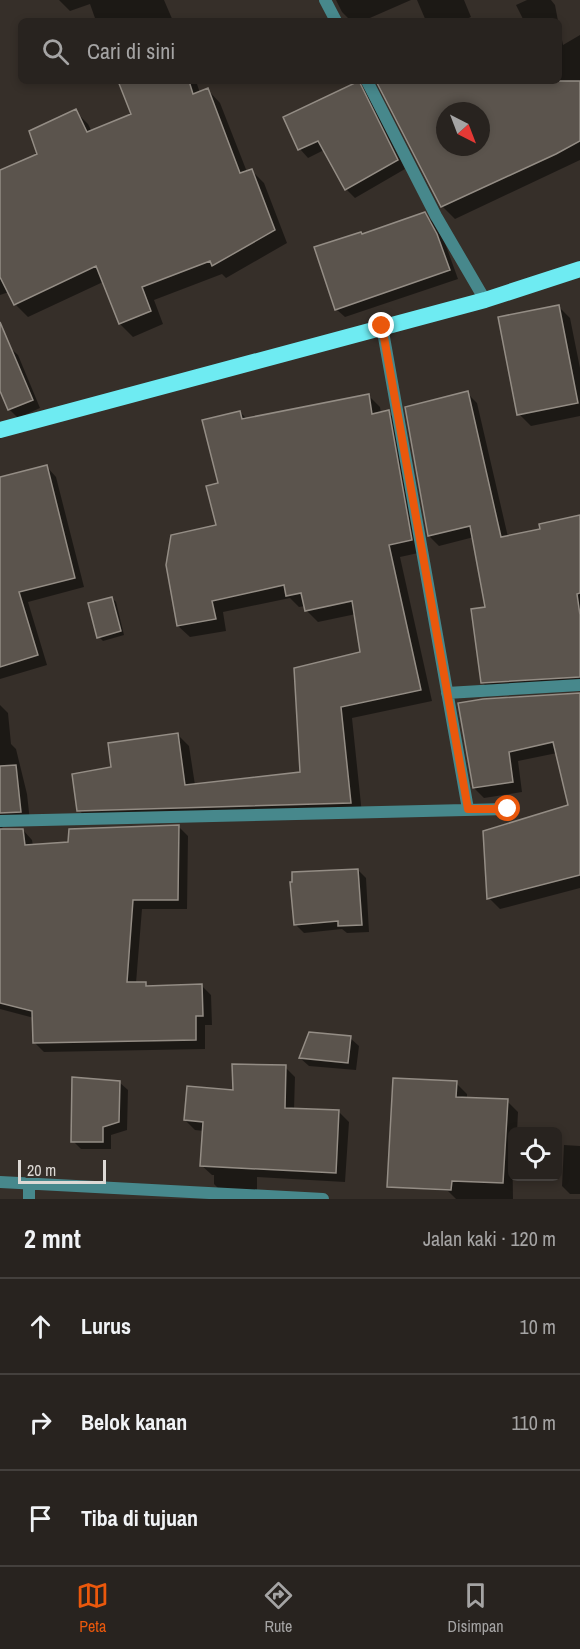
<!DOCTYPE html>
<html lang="id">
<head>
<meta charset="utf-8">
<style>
	:root { --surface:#28231f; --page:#302b28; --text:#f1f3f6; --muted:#a5a4a4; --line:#44403d; --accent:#ea580c }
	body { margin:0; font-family:"Archivo Narrow",sans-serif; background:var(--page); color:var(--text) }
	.controls { position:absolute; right:18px; bottom:18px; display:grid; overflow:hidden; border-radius:9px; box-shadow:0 3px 9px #0003 }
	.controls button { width:54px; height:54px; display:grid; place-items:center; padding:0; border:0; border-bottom:2px solid var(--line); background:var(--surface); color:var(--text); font:30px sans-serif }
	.compass { position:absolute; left:436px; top:102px; width:54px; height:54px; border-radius:50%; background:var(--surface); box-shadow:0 3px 9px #0003; rotate:138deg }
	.scale { position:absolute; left:18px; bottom:15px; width:88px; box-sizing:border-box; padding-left:6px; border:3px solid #ddd9d5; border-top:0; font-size:16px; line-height:21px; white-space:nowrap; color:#ddd9d5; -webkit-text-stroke:4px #362f29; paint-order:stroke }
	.stop { position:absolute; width:18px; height:18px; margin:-14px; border:4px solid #ea580c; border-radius:50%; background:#fff }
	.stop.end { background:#ea580c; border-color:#fff; box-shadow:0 2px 6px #0008 }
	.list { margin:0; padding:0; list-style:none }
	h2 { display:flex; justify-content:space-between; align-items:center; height:78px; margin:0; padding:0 24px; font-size:26px }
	h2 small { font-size:20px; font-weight:400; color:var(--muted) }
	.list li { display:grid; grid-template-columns:39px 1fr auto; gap:18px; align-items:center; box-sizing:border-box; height:96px; padding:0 24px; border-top:2px solid var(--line) }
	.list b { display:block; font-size:22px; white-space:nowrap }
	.list em { font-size:20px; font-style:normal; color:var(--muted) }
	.icon { flex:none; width:33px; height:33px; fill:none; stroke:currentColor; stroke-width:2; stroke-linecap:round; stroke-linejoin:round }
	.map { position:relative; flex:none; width:580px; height:1199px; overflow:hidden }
	.search { position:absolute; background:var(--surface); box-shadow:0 3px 9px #0003; left:18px; right:18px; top:18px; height:66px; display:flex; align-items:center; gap:15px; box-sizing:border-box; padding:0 21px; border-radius:9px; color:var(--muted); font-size:22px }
	.sheet { height:366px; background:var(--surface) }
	nav { display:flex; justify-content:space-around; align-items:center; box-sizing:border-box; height:84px; border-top:2px solid var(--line); background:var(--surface); font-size:16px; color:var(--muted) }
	nav a { display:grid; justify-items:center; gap:3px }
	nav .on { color:var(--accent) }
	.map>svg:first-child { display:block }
	.shadow { fill:#0007; fill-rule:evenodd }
	.building { fill:#5b544d; stroke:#948d85; stroke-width:1.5; fill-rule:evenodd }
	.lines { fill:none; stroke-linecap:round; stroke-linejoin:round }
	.minor { stroke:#47888c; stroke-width:12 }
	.trunk { stroke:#6eebf2; stroke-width:16 }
	.route { stroke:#ea580c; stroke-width:8 }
</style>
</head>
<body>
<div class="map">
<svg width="580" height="1199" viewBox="0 0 580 1199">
	<rect width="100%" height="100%" fill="#362f29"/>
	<!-- shadow -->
	<path class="shadow" d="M59,0H164L173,21H96L90,4L70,11Z
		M336,0H411L363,21H351L342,12Z
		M417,0H464L471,17L462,21H426Z
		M527,0H551L555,5L558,21H524L516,5Z
		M559,25L563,45L580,35V160L455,219L442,206L377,81H559ZM445,111H481V147H445Z
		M120,81H196L200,93L208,90L220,103L247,172L251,170L264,183L287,243L226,278L222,274L154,300L163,324L133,337L120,324L103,282L28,317L15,304L9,292L0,295V171L39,155L75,111L88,124L92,132L132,114Z
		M359,83L367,92L405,169L355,198L346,189L324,150L308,158L300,149Z
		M424,214L433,222L445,243L458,279L345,317L336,309L363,236Z
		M558,306L570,318L580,368V416L531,426L519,414Z
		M9,347L18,355L40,408L18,418L9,409L0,387V351Z
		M467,393L477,403L508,537L541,530L580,516V687L492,692L482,682L487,608L474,537L439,546L429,536Z
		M368,395L380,407L381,414L388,412L400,424L423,552L400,557L432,701L352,718L362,814L90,822L79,810L113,769L177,734L189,746L195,785L301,773L362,653L356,614L318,622L306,610L305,606L299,607L290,598L223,612L226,631L190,637L178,626L218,526L220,484L240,412L247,419Z
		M47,467L56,477L84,587L28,602L47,665L0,679V479Z
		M112,598L116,602L124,635L103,641L99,637Z
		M580,695V783L557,753L518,761L522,792L484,798L474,788L459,704Z
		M0,705L8,713L11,744L16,749L27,794L30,821L5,823L1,830H23L32,840L33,846L69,843L179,827L188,836L187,909H142L136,983L145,984L149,987L202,986L211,995L212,1025H205V1049L44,1052L34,1042V1018L0,1009Z
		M580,803V888L500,909L489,898Z
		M358,870L366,878L369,932L347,933L342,929L304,933L296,925Z
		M350,1038L359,1046L356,1070L309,1066L300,1058Z
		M285,1067L295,1077L294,1110L339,1112L349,1122L345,1182L257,1177V1196L224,1194L214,1184V1175H212L201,1165L204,1131L195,1130L185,1120L235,1091Z
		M119,1082L128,1090L127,1130L111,1135V1149H81L73,1141Z
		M456,1083L467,1094V1099L507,1101L518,1112L517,1132H512L513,1199H456L448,1191L400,1187Z
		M564,1145L580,1146V1194H570L562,1186Z"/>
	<!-- building -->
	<path class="building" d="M118,81H189L193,94L208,88L240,173L252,169L275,230L212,266L210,261L142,287L151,311L119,324L96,266L14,305L0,277V170L37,154L29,131L76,109L87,132L131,114Z
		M359,81L398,160L345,190L318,141L298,150L283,117Z
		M376,81H580V141L556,154L441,207ZM445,111H481V147H445Z
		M425,212L437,234L450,270L335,310L314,247L361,232L362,234Z
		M559,305L578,403L517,415L498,317Z
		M0,322L33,400L8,410L0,391Z
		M468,391L501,537L540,529L539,524L580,515V593L577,594L580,615V677L481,683L471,609L485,607L470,526L428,536L405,407Z
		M369,394L372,414L389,410L412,540L389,545L421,690L341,707L351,803L77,811L72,774L111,767L108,743L178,733L185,785L300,772L294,668L360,652L352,601L305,611L301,593L286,596L284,585L212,601L216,619L177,626L166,565L171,535L216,525L206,486L218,483L202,420L240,411L242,419Z
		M47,465L75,578L19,592L38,655L0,667V477Z
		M112,597L121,631L97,638L88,603Z
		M580,693V875L487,899L483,831L568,805L553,742L509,752L513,782L473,788L458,703L483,699Z
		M16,765L21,812L0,813V766Z
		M179,825L178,900H133L127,982H146V986L202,984L203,1016H196V1040L33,1043L32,1011L0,1003V829H23L25,845L68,842L69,829Z
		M358,869L362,925L338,926V921L294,925L290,882H292V872Z
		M309,1032L351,1036L348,1063L299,1058Z
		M232,1064L286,1065L285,1108L339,1110L336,1173L200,1166L203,1122L184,1120L187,1086L233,1090Z
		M72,1077L120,1081L119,1122L103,1127V1142H71Z
		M393,1078L457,1081L456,1097L508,1099L503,1183L452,1181L451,1190L387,1187Z"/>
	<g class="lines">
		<!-- minor -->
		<path class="minor" d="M325,0L336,21
			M367,81L436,216L485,300
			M382,326L468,809
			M447,693L580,685
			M0,821L508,809
			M0,1182L323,1199
			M29,1183V1199"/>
		<!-- trunk -->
		<path class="trunk" d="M0,430L485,300L580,269"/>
	</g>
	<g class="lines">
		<!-- route -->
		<path class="route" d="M382,326L468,809H508"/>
	</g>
</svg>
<div class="controls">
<button><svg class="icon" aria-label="locate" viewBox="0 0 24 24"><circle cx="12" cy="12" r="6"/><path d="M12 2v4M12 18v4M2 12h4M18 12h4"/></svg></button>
</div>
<svg class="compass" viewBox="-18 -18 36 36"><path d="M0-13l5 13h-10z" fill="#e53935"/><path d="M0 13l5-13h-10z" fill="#a5a4a4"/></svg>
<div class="scale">20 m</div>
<div class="stop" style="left:508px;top:809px"></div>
<div class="stop end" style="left:382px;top:326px"></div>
<div class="search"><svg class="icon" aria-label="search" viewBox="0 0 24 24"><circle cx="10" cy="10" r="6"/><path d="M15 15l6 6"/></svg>Cari di sini</div>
</div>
<section class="sheet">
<h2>2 mnt<small>Jalan kaki · 120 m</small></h2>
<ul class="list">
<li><svg class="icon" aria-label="ahead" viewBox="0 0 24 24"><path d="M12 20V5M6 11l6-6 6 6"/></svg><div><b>Lurus</b></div><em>10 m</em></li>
<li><svg class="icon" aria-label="right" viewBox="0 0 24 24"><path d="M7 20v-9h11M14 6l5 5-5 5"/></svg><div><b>Belok kanan</b></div><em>110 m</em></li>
<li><svg class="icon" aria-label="arrive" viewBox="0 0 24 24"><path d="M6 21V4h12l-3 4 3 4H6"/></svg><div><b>Tiba di tujuan</b></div></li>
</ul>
</section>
<nav>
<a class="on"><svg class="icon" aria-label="map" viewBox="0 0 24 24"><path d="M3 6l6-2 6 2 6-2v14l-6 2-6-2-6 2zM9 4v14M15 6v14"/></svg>Peta</a>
<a><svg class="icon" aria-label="directions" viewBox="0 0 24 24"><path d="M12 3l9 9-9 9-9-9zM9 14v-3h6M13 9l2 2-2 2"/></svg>Rute</a>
<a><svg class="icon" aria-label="saved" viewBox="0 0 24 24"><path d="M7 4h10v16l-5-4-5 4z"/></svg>Disimpan</a>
</nav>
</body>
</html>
